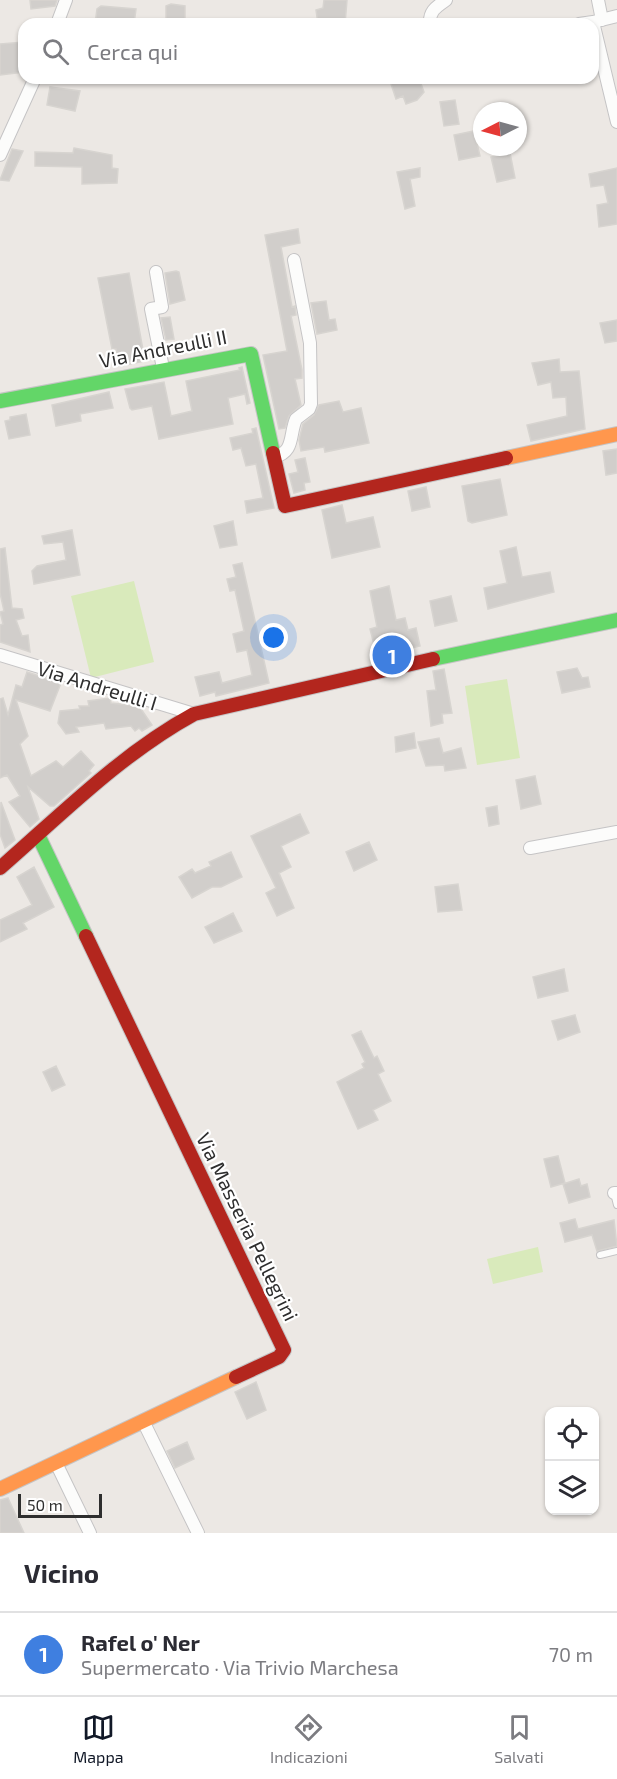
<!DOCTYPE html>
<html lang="it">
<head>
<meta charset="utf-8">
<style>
	:root { --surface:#fff; --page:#f7f7f7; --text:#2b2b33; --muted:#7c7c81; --line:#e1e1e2; --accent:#111827 }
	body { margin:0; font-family:"Exo 2",sans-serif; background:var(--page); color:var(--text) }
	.controls { position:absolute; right:18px; bottom:18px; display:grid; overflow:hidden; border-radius:12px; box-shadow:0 2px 4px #0004 }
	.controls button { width:54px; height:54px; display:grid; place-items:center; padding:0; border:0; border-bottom:2px solid var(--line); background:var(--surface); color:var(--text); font:30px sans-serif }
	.compass { position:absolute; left:473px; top:102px; width:54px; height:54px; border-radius:50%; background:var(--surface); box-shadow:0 2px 4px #0004; rotate:264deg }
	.scale { position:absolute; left:18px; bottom:15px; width:84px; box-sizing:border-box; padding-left:6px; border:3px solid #2e2e2e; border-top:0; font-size:16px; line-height:21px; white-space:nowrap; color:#2e2e2e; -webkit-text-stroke:4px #fff; paint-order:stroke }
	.you { position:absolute; left:274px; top:638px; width:21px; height:21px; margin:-15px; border:4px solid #fff; border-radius:50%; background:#1a73e8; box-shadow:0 0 0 9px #1a73e833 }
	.badge { display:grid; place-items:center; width:39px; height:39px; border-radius:50%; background:var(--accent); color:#fff; font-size:20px; font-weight:700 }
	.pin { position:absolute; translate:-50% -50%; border:3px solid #fff; box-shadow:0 2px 6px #0006 }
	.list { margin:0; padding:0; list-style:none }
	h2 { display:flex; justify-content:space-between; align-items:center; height:78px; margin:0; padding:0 24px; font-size:26px }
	h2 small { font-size:20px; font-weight:400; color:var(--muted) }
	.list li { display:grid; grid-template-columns:39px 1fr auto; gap:18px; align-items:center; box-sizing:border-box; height:84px; padding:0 24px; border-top:2px solid var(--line) }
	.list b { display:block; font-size:22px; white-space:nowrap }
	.list p { margin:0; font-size:20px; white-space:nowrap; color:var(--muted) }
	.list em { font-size:20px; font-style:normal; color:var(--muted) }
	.icon { flex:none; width:33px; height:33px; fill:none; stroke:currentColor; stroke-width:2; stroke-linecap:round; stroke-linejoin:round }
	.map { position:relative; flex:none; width:617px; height:1533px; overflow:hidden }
	.search { position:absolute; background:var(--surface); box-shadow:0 2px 4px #0004; left:18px; right:18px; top:18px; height:66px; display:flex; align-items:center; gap:15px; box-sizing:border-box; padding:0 21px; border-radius:18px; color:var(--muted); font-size:22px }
	.sheet { height:162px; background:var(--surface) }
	nav { display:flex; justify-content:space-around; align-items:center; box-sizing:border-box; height:84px; border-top:2px solid var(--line); background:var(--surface); font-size:16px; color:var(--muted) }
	nav a { display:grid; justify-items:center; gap:3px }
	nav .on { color:var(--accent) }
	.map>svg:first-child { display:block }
	.pitch { fill:#d9eabb }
	.building { fill:#d1cecb; stroke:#d7d4d0; stroke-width:1.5 }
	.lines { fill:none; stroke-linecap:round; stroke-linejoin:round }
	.lane-casing { stroke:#c5c4c5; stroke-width:8 }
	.street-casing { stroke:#c5c4c5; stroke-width:14 }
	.fast-casing { stroke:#c5c4c5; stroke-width:16 }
	.slow-casing { stroke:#c5c4c5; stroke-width:16 }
	.jam-casing { stroke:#c5c4c5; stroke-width:16 }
	.lane { stroke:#fcfcfb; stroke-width:6 }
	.street { stroke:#fcfcfb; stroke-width:12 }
	.fast { stroke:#63d668; stroke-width:14 }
	.slow { stroke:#ff974d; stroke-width:14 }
	.jam { stroke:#b3261e; stroke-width:14 }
	.labels { text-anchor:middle; stroke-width:4.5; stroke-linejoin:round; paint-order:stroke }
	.street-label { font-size:20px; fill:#2e2e2e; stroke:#fff }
</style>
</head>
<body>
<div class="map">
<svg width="617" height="1533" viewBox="0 0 617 1533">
	<rect width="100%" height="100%" fill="#ece8e4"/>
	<!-- pitch -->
	<path class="pitch" d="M134,581L154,662L91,678L71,596Z
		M507,679L520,758L477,765L465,686Z
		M538,1247L543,1272L493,1284L487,1259Z"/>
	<!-- building -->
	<path class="building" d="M30,0H57L55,6L31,9Z
		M324,0H347L345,24H318L316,10L323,8Z
		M171,4L185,6V24H166V6Z
		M101,6L136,9L134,24H95L97,9Z
		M24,42V72L0,75V44Z
		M389,78H419L424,92L417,100L406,104L403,96L396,99Z
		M50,87L80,91L75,111L47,105Z
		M455,100L459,124L444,126L440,102Z
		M474,131L480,156L459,160L454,135Z
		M74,148L112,155V168L118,169L117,183L82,184V167L35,166V152L73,153Z
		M12,149L23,151L9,181L0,180Z
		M510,153L515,178L497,182L491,157Z
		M420,168V177L410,179L415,206L405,209L397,172Z
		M617,168V224L599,227L597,205L608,203L604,185L591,187L589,174Z
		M298,229L300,243L281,247L292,307L295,306L296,315L291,316L302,370V378L295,379L301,405L289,416L285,428L279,429L263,355L287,351L265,235Z
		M176,271L179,272L185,300L170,304L165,273Z
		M129,273L145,361L120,366L116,349H112L98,278Z
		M326,301L329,320L335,319L337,330L317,334L311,303Z
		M170,317L174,339L166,340L161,318Z
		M617,320V341L605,343L600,323Z
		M559,359L560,372L579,371L585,429L531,441L527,425L567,416L566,397L553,398L551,382L538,385L532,363Z
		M242,367L250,403L247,404L245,394L228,398L233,424L159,439L152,406L132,410L130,408L125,389L164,382L171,416L192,411L186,381L240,370L239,368Z
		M109,392L113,408L80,414L81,421L56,426L52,405Z
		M339,401L343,412L361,408L369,443L325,452L324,447L301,451L299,440L303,424L314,415L319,405Z
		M26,414L30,435L9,439L5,421L10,420V417Z
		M256,428L274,508L247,513L245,501L263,498L256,464L246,466L241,448L233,450L230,438L253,433L252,429Z
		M617,449V473L606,475L603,451Z
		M305,458L310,482L304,483L305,490L294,493L289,474L298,472L295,460Z
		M500,479L507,515L472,523L468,521L462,486Z
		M426,487L430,507L412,511L408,491Z
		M342,505L346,523L373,517L380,547L332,558L322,510Z
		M233,521L237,545L220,548L214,526Z
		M72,530L80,575L34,584L32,571L37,566L66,560L63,542L44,544L42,536Z
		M516,547L522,577L550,572L554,592L488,609L484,588L507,583L500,551Z
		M5,548L12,608L22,609L24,618L16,620L22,636L28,635L30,652L0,642V625L3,624L0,612L4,611L0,593V549Z
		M242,563L269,683L216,696L215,692L200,696L195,677L219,672L222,683L252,675L247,650L237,652L233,634L244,631L235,590L230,591L227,579L236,577L233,565Z
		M389,586L396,620L405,618L408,630L416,628L420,646L377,656L370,629L377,627L370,591Z
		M451,596L457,621L435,626L430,601Z
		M577,668L582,678L588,677L590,687L562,693L557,672Z
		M444,669L452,713L442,714L443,723L431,726L427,691L436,690L433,671Z
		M27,672L61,683L50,711L16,700L28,736L20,744L31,776L56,761L63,767L81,751L94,765L89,771L91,773L54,806H50L28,787L39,819L30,827L9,802L20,796L7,775L0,778V699L3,698L8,715L16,685L22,687Z
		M110,698L111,703L139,706L152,725L142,731L139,728L135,731L131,726L106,729L104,723L76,727L79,732L66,734L58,723L60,711L80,709L79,706H89L88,701Z
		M414,733L416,748L396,752L395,737Z
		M439,738L443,753L461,748L466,768L445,771L444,765L426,766L418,742Z
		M535,776L541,804L521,809L516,780Z
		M1,802L15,840L5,848L0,834Z
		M497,806L499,824L489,826L486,808Z
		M300,814L309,833L281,846L291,867L279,873L294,908L277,916L266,893L276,888L251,836Z
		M369,842L377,860L354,871L346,852Z
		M231,852L242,877L221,887H212L192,898L179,877L192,869L195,873L211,866L209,862Z
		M34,867L54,907L23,923L27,929L0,942V920L32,905L17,877Z
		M458,884L462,910L438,912L435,887Z
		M233,913L242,931L214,943L205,927Z
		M564,969L568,991L538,998L533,977Z
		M575,1015L580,1032L558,1040L552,1021Z
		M361,1031L374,1058L377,1056L384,1071L378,1074L391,1101L373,1110L378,1120L358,1129L337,1082L364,1068L362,1064L365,1062L352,1035Z
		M56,1066L65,1085L52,1091L43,1072Z
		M558,1156L565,1183L551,1187L544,1159Z
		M579,1179L581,1186L587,1184L590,1197L569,1203L563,1184Z
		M575,1219L578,1229L614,1220L617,1246L597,1251L592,1235L565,1242L560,1223Z
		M256,1382L266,1410L247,1419L235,1392Z
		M187,1442L194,1459L175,1468L167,1451Z
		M8,1498L24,1533H0V1500Z"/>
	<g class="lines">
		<!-- lane casing -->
		<g class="lane-casing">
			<path id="lane" d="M614,1193L617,1205
				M600,1255L617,1251"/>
		</g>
		<!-- street casing -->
		<g class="street-casing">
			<path id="street" d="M598,0L602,20
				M617,16L593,22L617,122
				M57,24L66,0
				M430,24C429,11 436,7 446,0
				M579,24L593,22
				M0,155L35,78
				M156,272L162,307L151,309L163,368
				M274,457C295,452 289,435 296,419L309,409L311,404L310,343L294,260
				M0,655L194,714
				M530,848L617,832
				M614,1193H617
				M143,1421L198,1533
				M56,1463L90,1533"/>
		</g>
		<!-- fast casing -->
		<g class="fast-casing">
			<path id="fast" d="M0,401L251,354L273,453
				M433,659L617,620
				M38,835L86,936"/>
		</g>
		<!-- slow casing -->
		<g class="slow-casing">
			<path id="slow" d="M506,458L617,434
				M0,1489L236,1377"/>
		</g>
		<!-- jam casing -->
		<g class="jam-casing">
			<path id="jam" d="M273,453L285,506L506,458
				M0,868C62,814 121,754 194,714L433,659
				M86,936L284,1350L279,1357L236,1377"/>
		</g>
		<!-- lane -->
		<use href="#lane" class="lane"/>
		<!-- street -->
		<use href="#street" class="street"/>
		<!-- fast -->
		<use href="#fast" class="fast"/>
		<!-- slow -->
		<use href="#slow" class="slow"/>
		<!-- jam -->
		<use href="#jam" class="jam"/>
	</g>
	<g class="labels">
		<!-- street labels -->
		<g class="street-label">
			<text transform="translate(163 349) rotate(-11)" y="7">Via Andreulli II</text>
			<text transform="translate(97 686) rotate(17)" y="7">Via Andreulli I</text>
			<text transform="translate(247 1227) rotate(64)" y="7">Via Masseria Pellegrini</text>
		</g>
	</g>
</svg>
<div class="controls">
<button><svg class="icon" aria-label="locate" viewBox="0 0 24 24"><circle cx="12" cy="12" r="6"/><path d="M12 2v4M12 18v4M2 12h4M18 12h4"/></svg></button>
<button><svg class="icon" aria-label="layers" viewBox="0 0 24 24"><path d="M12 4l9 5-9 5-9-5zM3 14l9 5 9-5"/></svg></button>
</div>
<svg class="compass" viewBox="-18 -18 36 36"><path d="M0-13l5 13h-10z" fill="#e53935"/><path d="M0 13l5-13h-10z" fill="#7c7c81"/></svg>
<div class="scale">50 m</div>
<div class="you"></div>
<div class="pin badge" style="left:392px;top:655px;background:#3f7fe0">1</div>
<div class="search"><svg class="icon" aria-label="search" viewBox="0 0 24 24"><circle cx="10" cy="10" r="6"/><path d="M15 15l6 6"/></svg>Cerca qui</div>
</div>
<section class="sheet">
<h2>Vicino<small></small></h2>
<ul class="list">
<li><span class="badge" style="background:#3f7fe0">1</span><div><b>Rafel o' Ner</b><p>Supermercato · Via Trivio Marchesa</p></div><em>70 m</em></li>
</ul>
</section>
<nav>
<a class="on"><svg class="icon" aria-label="map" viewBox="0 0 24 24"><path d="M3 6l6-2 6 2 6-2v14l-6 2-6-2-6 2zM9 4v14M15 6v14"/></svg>Mappa</a>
<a><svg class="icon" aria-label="directions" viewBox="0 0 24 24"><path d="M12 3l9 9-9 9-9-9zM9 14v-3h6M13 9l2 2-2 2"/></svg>Indicazioni</a>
<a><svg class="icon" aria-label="saved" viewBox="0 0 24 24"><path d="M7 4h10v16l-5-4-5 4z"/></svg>Salvati</a>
</nav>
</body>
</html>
